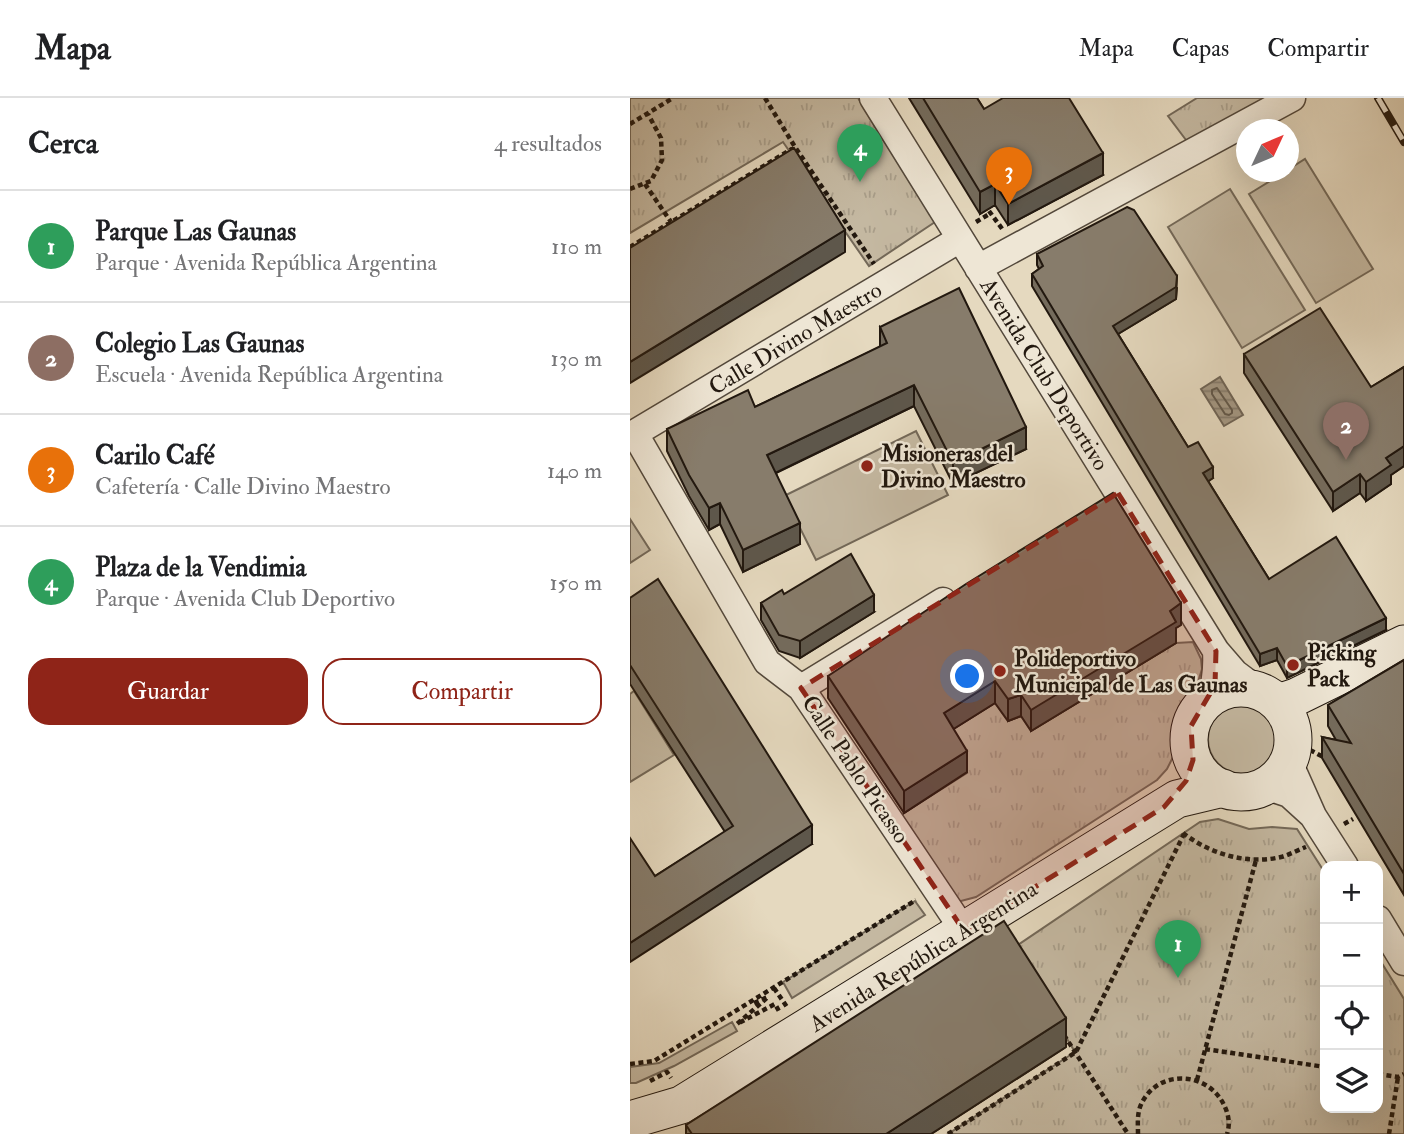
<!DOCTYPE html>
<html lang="es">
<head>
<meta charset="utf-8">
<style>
	:root { --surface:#fff; --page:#f6f6f6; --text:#202124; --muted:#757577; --line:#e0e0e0; --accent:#8f2418 }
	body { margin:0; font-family:"IM FELL Double Pica",serif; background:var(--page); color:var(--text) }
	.controls { position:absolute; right:21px; bottom:21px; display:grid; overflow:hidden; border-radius:14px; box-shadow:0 7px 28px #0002 }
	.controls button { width:63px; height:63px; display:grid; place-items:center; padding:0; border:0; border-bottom:2px solid var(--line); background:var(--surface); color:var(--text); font:35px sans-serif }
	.compass { position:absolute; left:606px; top:21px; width:63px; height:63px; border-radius:50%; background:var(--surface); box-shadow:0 7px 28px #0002; rotate:46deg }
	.you { position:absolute; left:338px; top:579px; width:24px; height:24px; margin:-18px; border:5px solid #fff; border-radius:50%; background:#1a73e8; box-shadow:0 0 0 10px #1a73e833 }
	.badge { display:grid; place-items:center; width:46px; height:46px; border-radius:50%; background:var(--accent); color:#fff; font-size:23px; font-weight:700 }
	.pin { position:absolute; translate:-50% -58px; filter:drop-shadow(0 2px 4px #0008) }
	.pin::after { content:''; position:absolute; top:37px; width:24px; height:21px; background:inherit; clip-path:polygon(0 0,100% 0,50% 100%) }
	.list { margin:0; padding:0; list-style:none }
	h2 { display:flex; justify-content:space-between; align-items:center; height:91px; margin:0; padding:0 28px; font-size:30px }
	h2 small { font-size:23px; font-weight:400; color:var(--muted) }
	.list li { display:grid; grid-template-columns:46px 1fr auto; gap:21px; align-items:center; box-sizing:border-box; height:112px; padding:0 28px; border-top:2px solid var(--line) }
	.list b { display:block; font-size:26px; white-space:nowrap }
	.list p { margin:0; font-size:23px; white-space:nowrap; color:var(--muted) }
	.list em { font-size:23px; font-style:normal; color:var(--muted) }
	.actions { display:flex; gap:14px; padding:21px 28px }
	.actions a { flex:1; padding:16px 0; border:2px solid var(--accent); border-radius:21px; text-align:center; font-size:24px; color:var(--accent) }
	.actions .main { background:var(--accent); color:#fff }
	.icon { flex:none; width:38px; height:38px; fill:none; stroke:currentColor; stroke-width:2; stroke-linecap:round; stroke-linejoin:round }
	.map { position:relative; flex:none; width:774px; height:1036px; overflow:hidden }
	header { display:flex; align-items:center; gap:42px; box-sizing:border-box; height:98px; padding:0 35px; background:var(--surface); border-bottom:2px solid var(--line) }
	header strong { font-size:33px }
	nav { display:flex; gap:38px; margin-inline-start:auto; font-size:24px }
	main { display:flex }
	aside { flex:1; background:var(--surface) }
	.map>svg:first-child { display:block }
	.green { fill:#c4b8a1; stroke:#736858; stroke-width:2 }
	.park { fill:url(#park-tufts); stroke:#736858; stroke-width:2 }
	.water { fill:url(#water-rules); stroke:#6f6455; stroke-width:2 }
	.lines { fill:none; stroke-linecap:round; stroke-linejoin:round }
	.shore { stroke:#625849; stroke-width:2 }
	.street-casing { stroke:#53483b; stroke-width:29 }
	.secondary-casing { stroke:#22180f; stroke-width:39 }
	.path { stroke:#22180f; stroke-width:4.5; stroke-dasharray:5 3.5; stroke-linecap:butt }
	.street { stroke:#eee6d5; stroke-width:26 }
	.secondary { stroke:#eee6d5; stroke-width:37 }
	.rail-casing { stroke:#22180f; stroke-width:8 }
	.rail { stroke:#eee6d5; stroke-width:5; stroke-dasharray:16; stroke-linecap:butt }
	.wall { fill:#746b5c; stroke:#22180f; stroke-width:2 }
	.shaded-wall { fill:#5e574b; stroke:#22180f; stroke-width:2 }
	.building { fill:#877c6b; stroke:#22180f; stroke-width:2 }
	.marked { fill:#8f2418; fill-opacity:0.2; stroke:#8f2418; stroke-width:5; stroke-dasharray:14 9; stroke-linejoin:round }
	.poi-dot { fill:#8f2418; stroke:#eee6d5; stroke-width:2.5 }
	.labels { text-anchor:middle; stroke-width:5; stroke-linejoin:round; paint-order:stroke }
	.street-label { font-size:23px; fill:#22180f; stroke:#eee6d5 }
	.poi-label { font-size:23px; font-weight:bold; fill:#22180f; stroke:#eee6d5; text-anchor:start }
</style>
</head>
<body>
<header>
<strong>Mapa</strong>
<nav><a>Mapa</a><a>Capas</a><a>Compartir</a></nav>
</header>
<main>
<aside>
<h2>Cerca<small>4 resultados</small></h2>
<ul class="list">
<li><span class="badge" style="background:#2e9e5b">1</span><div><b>Parque Las Gaunas</b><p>Parque · Avenida República Argentina</p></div><em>110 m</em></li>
<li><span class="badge" style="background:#8d6e63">2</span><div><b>Colegio Las Gaunas</b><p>Escuela · Avenida República Argentina</p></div><em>130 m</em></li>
<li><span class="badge" style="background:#e8710a">3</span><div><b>Carilo Café</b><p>Cafetería · Calle Divino Maestro</p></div><em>140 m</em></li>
<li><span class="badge" style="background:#2e9e5b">4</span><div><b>Plaza de la Vendimia</b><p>Parque · Avenida Club Deportivo</p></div><em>150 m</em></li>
</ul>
<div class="actions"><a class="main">Guardar</a><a>Compartir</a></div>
</aside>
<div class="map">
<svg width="774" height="1036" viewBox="0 0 774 1036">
	<defs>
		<pattern id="park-tufts" width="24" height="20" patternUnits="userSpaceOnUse" patternTransform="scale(1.75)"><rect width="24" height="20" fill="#c4b8a1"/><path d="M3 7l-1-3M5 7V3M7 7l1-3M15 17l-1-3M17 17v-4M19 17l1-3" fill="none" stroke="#a89d89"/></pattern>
		<pattern id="water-rules" width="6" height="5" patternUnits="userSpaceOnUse" patternTransform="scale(1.75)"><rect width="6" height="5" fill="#a39783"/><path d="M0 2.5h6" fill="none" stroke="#847a6a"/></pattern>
	</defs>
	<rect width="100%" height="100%" fill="#e5d9bf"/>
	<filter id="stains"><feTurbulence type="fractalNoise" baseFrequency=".00286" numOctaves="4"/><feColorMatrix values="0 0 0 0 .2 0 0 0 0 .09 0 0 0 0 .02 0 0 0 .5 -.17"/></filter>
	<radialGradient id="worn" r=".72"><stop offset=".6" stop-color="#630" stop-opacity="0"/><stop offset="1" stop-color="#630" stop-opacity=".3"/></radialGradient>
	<!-- green -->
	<path class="green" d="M675,61L743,171L686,205L619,96L655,74H659V71Z
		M600,91L675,212L612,250L538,129Z
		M286,333L318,397L186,462L154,398Z
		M0,421L20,452L0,465Z
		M4,593L44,657L0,684V596Z
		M578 641a35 35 0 1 1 70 0a35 35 0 1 1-70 0Z
		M285,803L295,817L162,900L153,884Z
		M102,924L107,933L44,968L6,985H0V969L29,965Z"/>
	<!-- park -->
	<path class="park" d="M0,0H228L305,124L239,168L153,44L0,135Z
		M567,0H636L559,46L538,18Z
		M563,544L571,561L572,571L569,581L548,610L543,659L537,671L527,682L346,799L331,803L320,802L271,717L337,675L314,637L365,605L378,623L391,618L401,633L546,545Z
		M588,721L619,731L642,729L667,731L695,775V1010H748V859L774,901V1036H318L445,954L382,851L570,724Z"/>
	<!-- water -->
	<path class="water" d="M590,279L613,317L594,328L571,291Z"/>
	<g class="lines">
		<!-- shore -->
		<path class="shore" d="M587,290L602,312V315L599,317L595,316L582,296V292Z"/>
		<!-- street casing -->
		<g class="street-casing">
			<path id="street" d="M243,0L586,553L605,575L629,593
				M348,170L662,0
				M5,336L137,564L171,590L334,833
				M0,338L330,141
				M171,590L313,503
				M580,600C586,584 587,570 586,553
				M659,664L683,718L715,768
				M635,688L659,696L681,716
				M748,821L774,864"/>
		</g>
		<!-- secondary casing -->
		<g class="secondary-casing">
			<path id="secondary" d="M559 642a52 52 0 1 1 104 0a52 52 0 1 1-104 0Z
				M648,605L666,599L774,546
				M0,1022L51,1007L547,701L593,690"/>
		</g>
		<!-- path -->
		<path class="path" d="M135,0L165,49L244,166
			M0,26L43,0
			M15,86L41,124
			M0,91L21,83L32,62L31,40L18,16
			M359,113L373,132
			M346,124L361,115
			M0,149L165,49
			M680,652L697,661
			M714,726L723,721
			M553,735C580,756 617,767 651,759C659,757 668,752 676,749
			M144,890L157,909
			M124,905L138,899L107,926L145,906L150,915
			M434,937L498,1036
			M575,951L695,969
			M0,966L24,963L286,802
			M748,976L768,979L774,976
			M567,982L626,762
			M20,983L37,974L41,980
			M318,1036L446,954L554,736
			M508,1036C508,1027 507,1018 510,1009C525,970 579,972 595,1009C599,1018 600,1027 597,1036
			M759,1036L768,979"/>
		<!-- street -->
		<use href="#street" class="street"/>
		<!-- secondary -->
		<use href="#secondary" class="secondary"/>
		<!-- rail casing -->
		<g class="rail-casing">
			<path id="rail" d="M748,0L774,44"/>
		</g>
		<!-- rail -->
		<use href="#rail" class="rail"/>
	</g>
	<!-- wall -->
	<path class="wall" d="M279,0H347L354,11L473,77L378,127L365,107L350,116Z
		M407,156L547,190L546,201L488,236L558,349L583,380L578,383L639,481L756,532L657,580L647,562L630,568L402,188V176L409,171L407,167Z
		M250,229L396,351L323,386L284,308L146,375L170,446L113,474L90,426L79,432L59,398L37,353V331L125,309L250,249Z
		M614,256L741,289L774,269V368L761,377V386L736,403L730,395L703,413L614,275Z
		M154,496L244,514L170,560L149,553L131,522V505Z
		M0,500L182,746L25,778L95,734L0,586Z
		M551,527L546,530V545L401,633L391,618L378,623L365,605L323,631L337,674L274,715L198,600V578Z
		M774,562V797L692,660V639L706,642L698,628V607Z
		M436,949L301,1036H56V1027Z"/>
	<!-- shaded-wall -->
	<path class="shaded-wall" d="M473,55V77L378,127V106Z
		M365,86V107L350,116V94Z
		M215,132V154L0,285V264Z
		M547,178L546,201L483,239V228Z
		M284,287V308L137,379V357Z
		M396,329V351L323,386V365Z
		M774,348V368L761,377V386L736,403V384L756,360Z
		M583,369V380L573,387V375Z
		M730,376V395L703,413V394Z
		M90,405V426L79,432V410Z
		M170,425V446L113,474V452Z
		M244,497V514L170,560V543Z
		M551,505V527L546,530V545L401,633V612Z
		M756,520V532L657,580V568Z
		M647,550V562L630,568V556Z
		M365,583V605L314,637V615Z
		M391,597V618L378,623V601Z
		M337,653V674L274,715V693Z
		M182,727V746L0,864V845Z
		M436,920V949L301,1036H256Z"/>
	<!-- building -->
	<path class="building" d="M293,0H347L354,11L373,0H439L473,55L378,106L365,86L350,94Z
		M164,50L215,132L0,264V150Z
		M497,109L504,112L547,178L546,189L483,228L558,349L568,344L583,369L573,375L639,481L706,439L756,520L657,568L647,550L630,556L402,176L413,168L407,156Z
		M329,190L396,329L323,365L284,287L137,357L170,425L113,452L90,405L79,410L59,377L37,331L118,292L125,309L257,245L250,229Z
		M690,210L741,289L774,269V348L756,360L761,367L736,384L730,376L703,394L614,256Z
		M483,395L551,505L540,513L546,524L401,612L391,597L378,601L365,583L314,615L337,653L274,693L198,578L336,486Z
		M221,456L244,497L170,543L149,537L131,505L152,492L154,496Z
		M28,481L182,727L0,845V740L25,778L103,728L0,567V500Z
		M774,562V776L692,639L721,645L698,607Z
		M374,823L436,920L256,1036H62L56,1027Z"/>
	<!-- marked area -->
	<path class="marked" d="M488,395L586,553L585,587L561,628L563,662L556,683L534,709L334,833L171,590Z"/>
	<!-- markers -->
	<g class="poi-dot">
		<circle cx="237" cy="368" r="7"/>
		<circle cx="663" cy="567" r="7"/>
		<circle cx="370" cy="573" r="7"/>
	</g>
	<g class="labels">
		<!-- street labels -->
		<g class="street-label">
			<text transform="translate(165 240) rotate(-31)" y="8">Calle Divino Maestro</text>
			<text transform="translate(415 276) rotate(58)" y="8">Avenida Club Deportivo</text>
			<text transform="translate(226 671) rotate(56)" y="8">Calle Pablo Picasso</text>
			<text transform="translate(293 858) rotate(-32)" y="8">Avenida República Argentina</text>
		</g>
		<!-- poi labels -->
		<g class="poi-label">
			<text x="251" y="363">Misioneras del<tspan x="251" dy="26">Divino Maestro</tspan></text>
			<text x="677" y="562">Picking<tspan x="677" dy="26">Pack</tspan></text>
			<text x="384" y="568">Polideportivo<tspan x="384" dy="26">Municipal de Las Gaunas</tspan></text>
		</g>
	</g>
	<rect width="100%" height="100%" filter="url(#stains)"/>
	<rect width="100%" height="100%" fill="url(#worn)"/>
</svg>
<div class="controls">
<button>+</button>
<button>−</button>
<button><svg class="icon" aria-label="locate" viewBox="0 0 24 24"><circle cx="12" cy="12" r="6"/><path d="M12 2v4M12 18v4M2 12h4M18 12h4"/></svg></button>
<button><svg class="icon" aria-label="layers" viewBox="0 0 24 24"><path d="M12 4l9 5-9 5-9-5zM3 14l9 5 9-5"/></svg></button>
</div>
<svg class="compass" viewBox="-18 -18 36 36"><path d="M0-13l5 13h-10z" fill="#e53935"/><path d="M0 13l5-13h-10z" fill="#757577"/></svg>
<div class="you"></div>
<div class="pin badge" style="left:548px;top:880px;background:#2e9e5b">1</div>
<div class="pin badge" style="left:716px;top:362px;background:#8d6e63">2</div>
<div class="pin badge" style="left:379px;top:107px;background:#e8710a">3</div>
<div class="pin badge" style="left:230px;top:84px;background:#2e9e5b">4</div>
</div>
</main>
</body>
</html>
